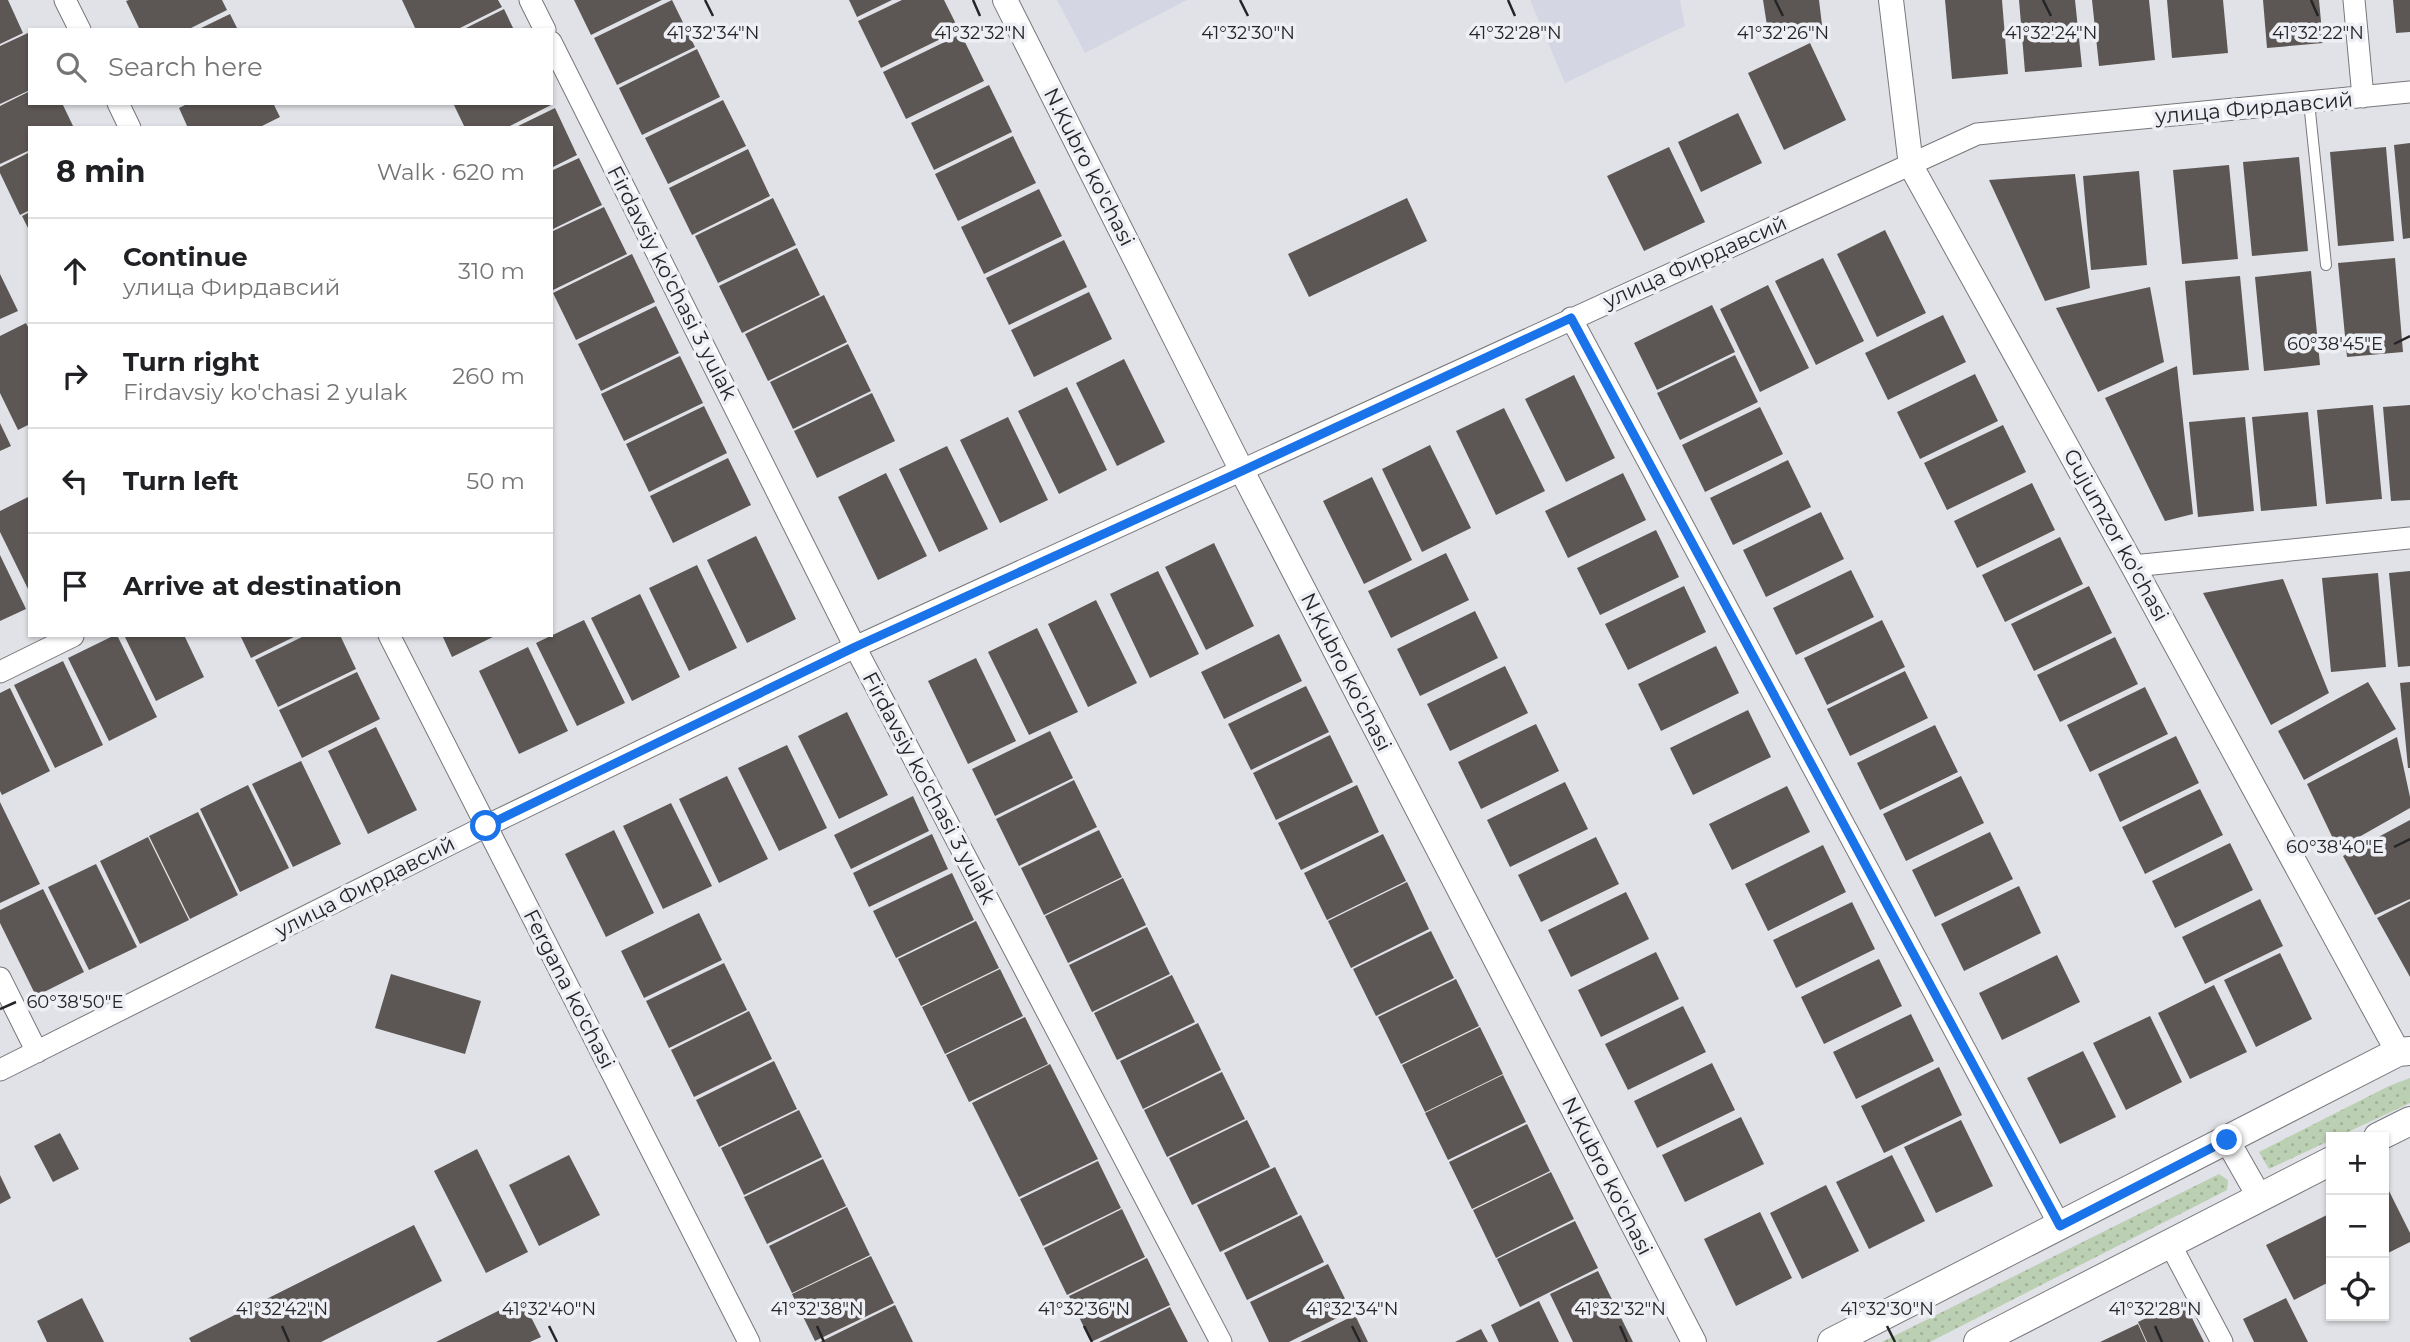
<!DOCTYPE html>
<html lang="en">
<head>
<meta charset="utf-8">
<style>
	:root { --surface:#fff; --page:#f2f2f2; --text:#202124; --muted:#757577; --line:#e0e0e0 }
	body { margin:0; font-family:Montserrat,sans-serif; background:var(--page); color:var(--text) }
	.controls { position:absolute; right:21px; bottom:21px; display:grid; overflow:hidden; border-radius:0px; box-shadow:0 2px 5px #0004 }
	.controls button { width:63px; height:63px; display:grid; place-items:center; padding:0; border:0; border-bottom:2px solid var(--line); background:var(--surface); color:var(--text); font:35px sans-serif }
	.stop { position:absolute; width:21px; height:21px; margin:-16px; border:5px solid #1a73e8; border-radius:50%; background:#fff }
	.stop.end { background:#1a73e8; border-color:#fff; box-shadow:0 2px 7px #0008 }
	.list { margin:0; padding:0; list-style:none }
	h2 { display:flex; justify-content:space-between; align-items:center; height:91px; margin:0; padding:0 28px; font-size:30px }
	h2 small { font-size:23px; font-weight:400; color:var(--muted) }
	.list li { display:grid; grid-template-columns:46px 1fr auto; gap:21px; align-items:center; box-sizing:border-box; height:105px; padding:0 28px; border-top:2px solid var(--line) }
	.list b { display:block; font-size:26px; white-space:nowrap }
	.list p { margin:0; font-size:23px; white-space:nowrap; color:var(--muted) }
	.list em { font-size:23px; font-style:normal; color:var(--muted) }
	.icon { flex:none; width:38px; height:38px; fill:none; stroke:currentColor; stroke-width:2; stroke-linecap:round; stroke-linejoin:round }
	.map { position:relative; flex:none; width:2410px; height:1342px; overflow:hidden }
	.search { position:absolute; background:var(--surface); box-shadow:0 2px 5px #0004; left:28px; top:28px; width:525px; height:77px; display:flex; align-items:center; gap:18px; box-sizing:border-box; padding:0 24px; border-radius:0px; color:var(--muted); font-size:26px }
	.panel { position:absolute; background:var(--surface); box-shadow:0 2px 5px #0004; left:28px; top:126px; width:525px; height:511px; border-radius:0px }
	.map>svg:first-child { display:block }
	.built { fill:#d5d6e3 }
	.grass { fill:url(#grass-dots) }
	.building { fill:#5c5755 }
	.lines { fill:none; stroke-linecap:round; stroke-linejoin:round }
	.service-casing { stroke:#77777c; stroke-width:12 }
	.minor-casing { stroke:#77777c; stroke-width:23 }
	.tertiary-casing { stroke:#77777c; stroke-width:26 }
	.secondary-casing { stroke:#77777c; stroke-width:30 }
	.service { stroke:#fff; stroke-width:10 }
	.minor { stroke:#fff; stroke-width:21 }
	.tertiary { stroke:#fff; stroke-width:24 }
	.secondary { stroke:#fff; stroke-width:28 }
	.route { stroke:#1a73e8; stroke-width:9 }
	.ticks { fill:none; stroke:#252527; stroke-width:2.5 }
	.labels { text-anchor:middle; stroke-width:7; stroke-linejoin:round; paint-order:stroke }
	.street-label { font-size:21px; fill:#252527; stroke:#eeeff4 }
	.ticks-label { font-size:18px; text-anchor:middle; fill:#252527; stroke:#eeeff4; stroke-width:7; stroke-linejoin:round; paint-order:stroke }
</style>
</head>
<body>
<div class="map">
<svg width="2410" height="1342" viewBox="0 0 2410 1342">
	<defs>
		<pattern id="grass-dots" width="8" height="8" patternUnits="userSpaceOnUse" patternTransform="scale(1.75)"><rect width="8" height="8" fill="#bbcfb2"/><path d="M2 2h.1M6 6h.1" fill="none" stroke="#a1b299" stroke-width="1.8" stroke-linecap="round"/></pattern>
	</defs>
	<rect width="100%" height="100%" fill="#e1e2e7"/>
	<!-- built -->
	<path class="built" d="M1057,0H1187L1085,53Z
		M1530,0H1680L1685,26L1565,83Z"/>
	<!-- grass -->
	<path class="grass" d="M2410,1078V1103L2337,1137H2331V1140L2269,1169L2259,1152L2389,1086Z
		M2219,1174L2228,1180L2227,1190L1930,1342H1882Z"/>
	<!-- building -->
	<path class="building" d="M0,0H8L23,33L0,44Z
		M129,0H222L227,10L187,30H140L126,1Z
		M402,0H498L502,7L456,30H416Z
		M574,0H662L591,35Z
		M672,0L695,47L617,85L594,38Z
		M849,0H892L857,17Z
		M902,0H944L959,30L881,68L858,21Z
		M1763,0H1819L1822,25L1768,32Z
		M1945,0H2002L2008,74L1952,79Z
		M2019,0H2075L2082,67L2025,72Z
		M2092,0H2149L2155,60L2099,66Z
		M2167,0H2223L2228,53L2172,58Z
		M2263,0H2319L2323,43L2267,48Z
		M2393,0H2410V32L2396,33Z
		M504,9L514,30H462Z
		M230,14L238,30H197Z
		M28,33L30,37V90L0,104V46Z
		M961,34L984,81L906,119L883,72Z
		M1810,43L1846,120L1784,150L1748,73Z
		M697,49L720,97L642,135L619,88Z
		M989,85L1012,132L934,170L911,123Z
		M30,91V103H62L74,128H30V150L0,164V106Z
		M723,100L746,146L668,184L645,138Z
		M189,103H273L280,117L258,128H188L179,108Z
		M453,103H550L551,105L506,128H465Z
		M555,108L577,155L551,168V128H514Z
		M1738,113L1762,163L1701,192L1678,142Z
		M1013,136L1036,183L958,221L935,174Z
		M2410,143V238L2403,239L2394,145Z
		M1669,147L1705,222L1644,251L1607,176Z
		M2386,147L2394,241L2338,246L2330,152Z
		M748,149L770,196L692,235L669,188Z
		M30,152V210L20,215L0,173V167Z
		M2299,157L2308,251L2252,256L2243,162Z
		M579,158L602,205L551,230V171Z
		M2229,165L2238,259L2182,264L2173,170Z
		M2139,171L2147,265L2091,270L2083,176Z
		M2075,174L2090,288L2045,301L1989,180Z
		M1039,189L1062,236L984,274L961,227Z
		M773,198L796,245L718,283L695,236Z
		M1407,198L1427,241L1309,297L1288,254Z
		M604,207L627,254L551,291V232Z
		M30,212V232L22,216Z
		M1885,230L1926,313L1877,337L1837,254Z
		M1064,240L1087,287L1009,325L986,278Z
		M797,248L820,295L742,333L719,286Z
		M632,254L655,302L576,340L553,293Z
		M1823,258L1864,341L1816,365L1775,281Z
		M2395,258L2403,352L2347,357L2338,263Z
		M2311,271L2320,365L2264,371L2255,277Z
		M0,274L18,311L0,319Z
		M2240,276L2249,370L2193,375L2185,281Z
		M1768,285L1809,368L1760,392L1720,309Z
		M2150,287L2164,362L2098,392L2056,308Z
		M1089,292L1112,339L1034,377L1011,330Z
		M824,295L847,342L768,381L745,334Z
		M1712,305L1735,352L1657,390L1634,343Z
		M656,306L679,353L601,391L578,344Z
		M1943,315L1966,362L1888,400L1865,353Z
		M26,323L30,331V424L18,430L0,393V336Z
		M848,344L871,391L793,429L770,382Z
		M1735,355L1758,402L1680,440L1657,393Z
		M680,356L703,403L624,441L601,394Z
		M1124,359L1165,442L1117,466L1076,383Z
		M2177,366L2193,514L2165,521L2105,398Z
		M1975,374L1998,421L1920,459L1897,412Z
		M1574,375L1615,458L1566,482L1525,399Z
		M1067,387L1107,470L1059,494L1018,411Z
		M872,393L895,441L817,478L794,431Z
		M2373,405L2382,499L2326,504L2317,410Z
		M2410,405V500L2391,501L2383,407Z
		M704,406L727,453L649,492L626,444Z
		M1760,407L1783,454L1705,492L1682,445Z
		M1504,408L1545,491L1496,515L1456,431Z
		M2308,412L2317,506L2261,511L2252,417Z
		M1008,417L1048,500L1000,523L960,440Z
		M2245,417L2254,511L2198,517L2189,422Z
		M0,423L11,446L0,451Z
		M2003,425L2026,472L1947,510L1924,463Z
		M1430,445L1471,528L1422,552L1382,469Z
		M947,446L988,529L939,552L899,469Z
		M728,458L751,505L673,543L650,496Z
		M1788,460L1811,507L1733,545L1710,498Z
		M886,473L927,556L878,580L838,497Z
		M1623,473L1646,520L1568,558L1545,511Z
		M1372,477L1412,560L1364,584L1323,501Z
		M2032,483L2055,530L1977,568L1954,521Z
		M30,496V593L0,532V511Z
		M1821,512L1844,559L1766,597L1743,550Z
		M1656,530L1679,577L1600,615L1577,568Z
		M756,536L796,619L747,643L707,560Z
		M2060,537L2083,584L2005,622L1982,575Z
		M1214,543L1254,626L1206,650L1165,567Z
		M1446,553L1469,600L1391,638L1368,591Z
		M0,555L26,609L0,621Z
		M697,565L737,648L689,671L649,588Z
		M1851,570L1874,617L1796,655L1773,608Z
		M1158,571L1199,654L1150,678L1110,594Z
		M2410,571V666L2398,667L2389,573Z
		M2378,573L2386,667L2331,672L2322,578Z
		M2283,579L2329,693L2271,725L2203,593Z
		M1684,586L1706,632L1628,670L1605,624Z
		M2089,586L2112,633L2034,671L2011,624Z
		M640,594L680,677L632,701L591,618Z
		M1096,600L1137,683L1088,707L1048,624Z
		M1475,611L1498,658L1420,696L1397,649Z
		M584,620L625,703L577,726L536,643Z
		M1882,620L1905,667L1827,705L1804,658Z
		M1037,628L1078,712L1029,735L988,652Z
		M1279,634L1302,681L1224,719L1201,672Z
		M115,635H117L157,717L109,741L68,658Z
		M124,635H184L204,677L156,701Z
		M240,635H298L251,658Z
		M306,635H340L356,669L278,707L255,660Z
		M442,635H497L452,657Z
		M2115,637L2138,684L2060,722L2037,675Z
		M1716,646L1739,693L1661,731L1638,684Z
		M528,647L568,731L519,754L479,671Z
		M976,658L1016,741L968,764L928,681Z
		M63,661L103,745L55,768L14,685Z
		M1505,666L1528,713L1450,751L1427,704Z
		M1905,671L1928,718L1850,756L1827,709Z
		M357,672L380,719L302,758L279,710Z
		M2368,682L2396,729L2304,780L2278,731Z
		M2410,682V768H2408L2400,683Z
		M1306,686L1329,732L1251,770L1228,724Z
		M2145,687L2168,734L2090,772L2067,725Z
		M10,688L50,771L2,795L0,791V693Z
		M1748,710L1771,757L1693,795L1670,748Z
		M847,712L888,795L839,819L798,736Z
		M1536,724L1559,771L1481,809L1458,762Z
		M1935,725L1958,772L1880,810L1857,763Z
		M376,727L417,810L368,834L328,751Z
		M1050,731L1073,778L995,816L972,769Z
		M1330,735L1353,782L1276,820L1253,773Z
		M2176,736L2199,783L2120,822L2098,774Z
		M2397,737L2410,797V808L2338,849L2307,784Z
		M787,745L827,828L779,851L738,768Z
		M301,761L341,844L293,867L252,784Z
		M727,776L768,859L719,883L679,799Z
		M1961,776L1984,823L1906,861L1883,814Z
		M1074,780L1097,827L1019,866L996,819Z
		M1565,782L1588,829L1510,867L1487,820Z
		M248,785L289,868L240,892L200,809Z
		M1357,785L1379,832L1301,870L1278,823Z
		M1787,786L1810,832L1732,870L1709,824Z
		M2200,789L2223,835L2145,874L2122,827Z
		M913,796L929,831L851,869L834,835Z
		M0,802L40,884L0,903Z
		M671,803L712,886L663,909L623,826Z
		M198,812L238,895L190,919L149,836Z
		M2410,820V899L2375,915L2343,856Z
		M614,830L654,913L606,937L565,854Z
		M1099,830L1122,877L1044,915L1021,868Z
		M1990,832L2013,879L1935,917L1912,870Z
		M932,834L948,869L869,907L853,873Z
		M1383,834L1406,881L1327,920L1304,873Z
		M148,837L189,920L140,944L100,861Z
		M1596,837L1619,884L1541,922L1518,875Z
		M2230,843L2253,890L2175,928L2152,881Z
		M1823,845L1846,892L1768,931L1745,884Z
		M96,864L137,947L89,970L48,887Z
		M952,873L974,920L896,958L873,911Z
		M1123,878L1146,925L1068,963L1045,916Z
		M1407,882L1429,929L1351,968L1328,921Z
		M2019,886L2041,933L1964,971L1941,924Z
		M43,889L84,972L36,996L0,923V910Z
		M1626,892L1649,939L1571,977L1548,930Z
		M2260,899L2283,946L2205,984L2182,937Z
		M2410,901V977L2377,918Z
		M1852,902L1875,949L1796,988L1773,940Z
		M699,913L722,960L644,998L621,951Z
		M976,921L999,968L921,1006L898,959Z
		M1147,927L1170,974L1092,1012L1069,965Z
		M1431,931L1454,978L1376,1016L1353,969Z
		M1656,952L1679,999L1601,1037L1578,990Z
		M2280,953L2312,1019L2256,1047L2224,980Z
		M2057,955L2080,1002L2002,1040L1979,993Z
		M1879,959L1902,1006L1824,1044L1801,997Z
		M724,963L747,1010L669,1048L646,1001Z
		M1000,969L1023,1016L945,1054L922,1007Z
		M391,974L481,1001L465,1054L375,1028Z
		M1172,975L1195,1022L1117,1060L1094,1013Z
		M1456,979L1479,1026L1401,1064L1378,1017Z
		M2214,985L2247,1052L2190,1079L2158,1013Z
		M1683,1006L1706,1052L1628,1090L1605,1044Z
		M749,1011L772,1059L694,1097L671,1050Z
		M1911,1014L1934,1061L1856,1099L1833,1052Z
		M2150,1016L2182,1082L2126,1110L2093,1043Z
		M1025,1017L1048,1064L969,1102L946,1055Z
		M1198,1023L1221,1070L1143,1109L1120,1061Z
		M1480,1027L1503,1074L1425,1112L1402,1065Z
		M2083,1051L2116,1117L2060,1144L2027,1078Z
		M774,1061L797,1109L719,1147L696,1100Z
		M1712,1063L1735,1110L1657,1148L1634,1101Z
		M1050,1064L1098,1159L1019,1197L972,1103Z
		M1939,1067L1962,1115L1884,1153L1861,1106Z
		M1222,1072L1245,1119L1167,1157L1144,1110Z
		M1503,1075L1526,1122L1448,1160L1425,1113Z
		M799,1110L822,1157L744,1195L721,1148Z
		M1741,1117L1764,1164L1685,1202L1662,1155Z
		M1247,1120L1270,1167L1192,1205L1169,1158Z
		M1961,1120L1993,1186L1936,1213L1904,1147Z
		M1527,1124L1550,1171L1472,1209L1449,1162Z
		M60,1133L79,1169L53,1182L34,1146Z
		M477,1149L528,1252L486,1273L434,1171Z
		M569,1155L600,1215L539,1246L509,1185Z
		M1892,1155L1925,1221L1869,1249L1836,1182Z
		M823,1159L846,1206L767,1244L744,1197Z
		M1098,1161L1121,1208L1043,1246L1020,1199Z
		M1275,1167L1298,1214L1220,1252L1197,1205Z
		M1551,1172L1574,1219L1496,1258L1473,1210Z
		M0,1175L11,1198L0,1204Z
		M1826,1185L1859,1251L1802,1279L1770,1213Z
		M2386,1185L2410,1233V1242L2384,1255V1186Z
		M847,1207L870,1255L792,1293L769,1246Z
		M1122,1209L1145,1257L1067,1295L1044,1248Z
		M1760,1212L1792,1278L1736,1306L1704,1239Z
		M2331,1213V1281L2294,1300L2266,1245Z
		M1301,1215L1324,1262L1247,1300L1224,1253Z
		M1575,1221L1598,1268L1520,1307L1497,1259Z
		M414,1225L442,1281L321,1342H191L189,1338Z
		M871,1256L894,1303L815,1341L792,1294Z
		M1147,1258L1170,1305L1091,1342L1069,1296Z
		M1328,1264L1351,1311L1289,1342H1269L1250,1302Z
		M1598,1271L1633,1342H1573L1550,1294Z
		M82,1298L104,1342H47L37,1321Z
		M2286,1298L2308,1342H2254L2243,1319Z
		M522,1299L541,1337L530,1342H436Z
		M2183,1300L2204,1342H2147L2138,1322Z
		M1539,1301L1559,1342H1499L1491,1325Z
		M895,1305L913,1342H820Z
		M1170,1307L1188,1342H1099Z
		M1355,1315L1368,1342H1300Z
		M2138,1324L2146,1342H2100Z
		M1481,1329L1488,1342H1455Z"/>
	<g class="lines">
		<!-- service casing -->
		<g class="service-casing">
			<path id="service" d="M2309,102L2326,265"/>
		</g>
		<!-- minor casing -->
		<g class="minor-casing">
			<path id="minor" d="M65,0L80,30
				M530,0L545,30
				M2354,0L2363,97
				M551,42L855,647L1221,1342
				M118,103L130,128
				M1571,318L2060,1226
				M2133,566L2410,538
				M389,635L749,1342
				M0,672L73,636
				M0,978L37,1052
				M0,1070L486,826L855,647L1977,134L2410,92
				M2170,1244L2222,1342"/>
		</g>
		<!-- tertiary casing -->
		<g class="tertiary-casing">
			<path id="tertiary" d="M1005,0L1242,471L1694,1342
				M1891,0L1911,166L2133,566L2398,1052
				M2227,1140L2260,1198"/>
		</g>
		<!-- secondary casing -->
		<g class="secondary-casing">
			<path id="secondary" d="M2378,1137L2410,1121
				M1832,1342L2398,1052L2410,1051
				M1978,1342L2331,1161"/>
		</g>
		<!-- service -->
		<use href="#service" class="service"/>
		<!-- minor -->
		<use href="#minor" class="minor"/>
		<!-- tertiary -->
		<use href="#tertiary" class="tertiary"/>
		<!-- secondary -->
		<use href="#secondary" class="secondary"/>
	</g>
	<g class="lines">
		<!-- route -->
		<path class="route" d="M486,826L855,647L1242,471L1571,318L2060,1226L2227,1140"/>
	</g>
	<!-- ticks -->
	<path class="ticks" d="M705,0L713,16M973,0L980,16M1240,0L1248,16M1508,0L1515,16M1775,0L1783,16M2043,0L2051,16M2311,0L2318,16M2394,344L2410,336M2394,847L2410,839M0,1009L16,1002M282,1326L289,1342M549,1326L557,1342M817,1326L824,1342M1084,1326L1092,1342M1352,1326L1360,1342M1620,1326L1627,1342M1887,1326L1895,1342M2155,1326L2162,1342"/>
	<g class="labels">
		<!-- street labels -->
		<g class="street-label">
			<text transform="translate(2254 108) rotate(-5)" y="7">улица Фирдавсий</text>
			<text transform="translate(1089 167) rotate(63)" y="7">N.Kubro ko'chasi</text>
			<text transform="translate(1695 262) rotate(-24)" y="7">улица Фирдавсий</text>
			<text transform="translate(672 283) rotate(63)" y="7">Firdavsiy ko'chasi 3 yulak</text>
			<text transform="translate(2116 535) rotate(61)" y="7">Gujumzor ko'chasi</text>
			<text transform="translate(1346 672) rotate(63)" y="7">N.Kubro ko'chasi</text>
			<text transform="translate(929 788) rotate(62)" y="7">Firdavsiy ko'chasi 3 yulak</text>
			<text transform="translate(365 887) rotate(-27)" y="7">улица Фирдавсий</text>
			<text transform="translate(569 989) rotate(63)" y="7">Fergana ko'chasi</text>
			<text transform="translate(1607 1176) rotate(63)" y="7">N.Kubro ko'chasi</text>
		</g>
	</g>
	<g class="ticks-label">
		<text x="980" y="39">41°32'32"N</text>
		<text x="1248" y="39">41°32'30"N</text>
		<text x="713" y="39">41°32'34"N</text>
		<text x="1515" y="39">41°32'28"N</text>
		<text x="1783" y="39">41°32'26"N</text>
		<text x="2051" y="39">41°32'24"N</text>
		<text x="2318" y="39">41°32'22"N</text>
		<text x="2335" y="350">60°38'45"E</text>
		<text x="2335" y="853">60°38'40"E</text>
		<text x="75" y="1008">60°38'50"E</text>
		<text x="282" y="1315">41°32'42"N</text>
		<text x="549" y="1315">41°32'40"N</text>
		<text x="817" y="1315">41°32'38"N</text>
		<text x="1084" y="1315">41°32'36"N</text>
		<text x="1352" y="1315">41°32'34"N</text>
		<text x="1620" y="1315">41°32'32"N</text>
		<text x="1887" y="1315">41°32'30"N</text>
		<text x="2155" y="1315">41°32'28"N</text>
	</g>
</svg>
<div class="controls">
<button>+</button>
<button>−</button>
<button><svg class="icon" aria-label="locate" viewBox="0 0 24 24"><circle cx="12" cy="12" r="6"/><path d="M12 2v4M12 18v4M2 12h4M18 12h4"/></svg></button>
</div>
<div class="stop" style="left:486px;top:826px"></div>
<div class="stop end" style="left:2227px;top:1140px"></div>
<div class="search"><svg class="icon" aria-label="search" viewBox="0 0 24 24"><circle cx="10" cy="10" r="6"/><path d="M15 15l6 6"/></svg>Search here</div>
<section class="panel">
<h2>8 min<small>Walk · 620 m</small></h2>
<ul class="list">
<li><svg class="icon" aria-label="ahead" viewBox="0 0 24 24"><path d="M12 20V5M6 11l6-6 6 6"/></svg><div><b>Continue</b><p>улица Фирдавсий</p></div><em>310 m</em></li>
<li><svg class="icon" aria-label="right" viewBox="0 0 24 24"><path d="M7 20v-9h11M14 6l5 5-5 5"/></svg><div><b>Turn right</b><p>Firdavsiy ko'chasi 2 yulak</p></div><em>260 m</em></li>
<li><svg class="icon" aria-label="left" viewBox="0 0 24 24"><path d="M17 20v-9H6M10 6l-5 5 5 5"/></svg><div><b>Turn left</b></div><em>50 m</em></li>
<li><svg class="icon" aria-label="arrive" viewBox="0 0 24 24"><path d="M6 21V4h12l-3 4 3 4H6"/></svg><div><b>Arrive at destination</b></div></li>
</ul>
</section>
</div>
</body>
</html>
